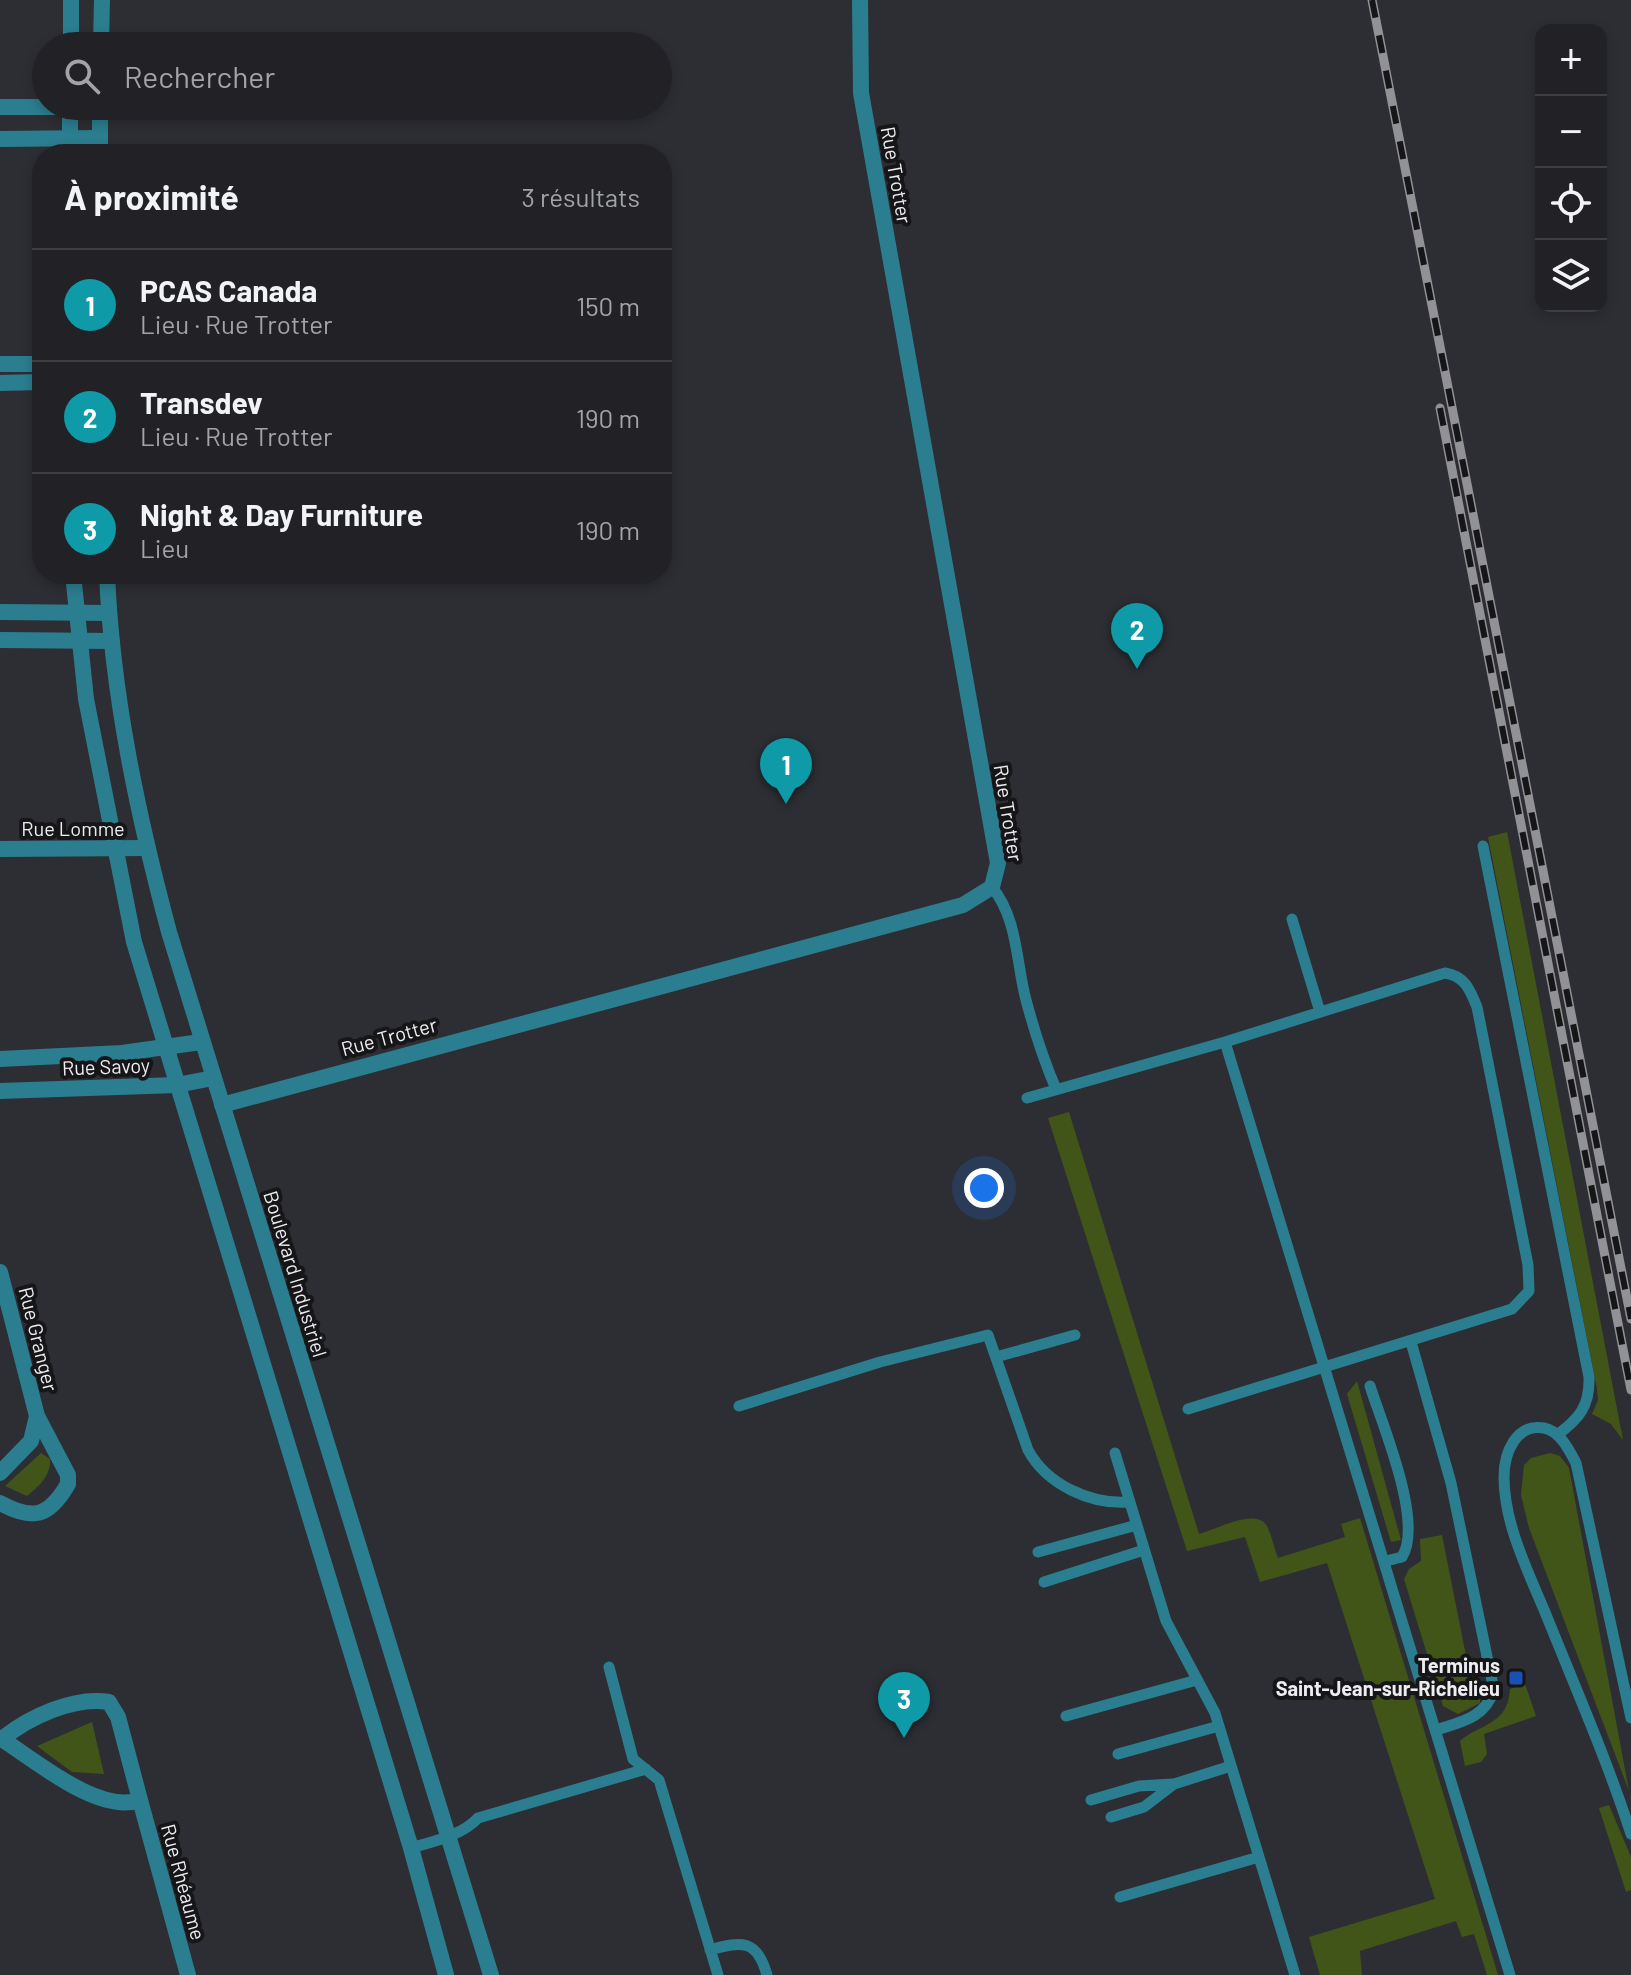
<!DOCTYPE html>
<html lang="fr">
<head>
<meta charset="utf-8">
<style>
	:root { --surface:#222226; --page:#2e2f32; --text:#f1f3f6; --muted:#a2a4a7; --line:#3f3f43; --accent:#db2777 }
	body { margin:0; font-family:Barlow,sans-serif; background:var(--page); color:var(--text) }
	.controls { position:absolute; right:24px; top:24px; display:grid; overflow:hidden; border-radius:16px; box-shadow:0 4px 12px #0003 }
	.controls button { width:72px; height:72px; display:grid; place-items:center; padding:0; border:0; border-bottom:2px solid var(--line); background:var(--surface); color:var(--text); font:40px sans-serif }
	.you { position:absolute; left:984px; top:1188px; width:28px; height:28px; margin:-20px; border:6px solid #fff; border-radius:50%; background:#1a73e8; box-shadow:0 0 0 12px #1a73e833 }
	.badge { display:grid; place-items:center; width:52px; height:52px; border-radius:50%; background:var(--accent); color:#fff; font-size:26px; font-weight:700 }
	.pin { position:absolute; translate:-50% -66px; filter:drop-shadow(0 2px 4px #0008) }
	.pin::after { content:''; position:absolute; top:42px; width:28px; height:24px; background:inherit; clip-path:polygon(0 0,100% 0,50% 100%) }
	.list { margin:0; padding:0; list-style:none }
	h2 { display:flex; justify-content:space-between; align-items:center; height:104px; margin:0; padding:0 32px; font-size:34px }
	h2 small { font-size:26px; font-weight:400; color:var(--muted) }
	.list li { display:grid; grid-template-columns:52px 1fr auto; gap:24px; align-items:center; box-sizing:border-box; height:112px; padding:0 32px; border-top:2px solid var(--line) }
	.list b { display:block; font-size:30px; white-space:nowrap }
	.list p { margin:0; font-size:26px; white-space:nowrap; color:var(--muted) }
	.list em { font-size:26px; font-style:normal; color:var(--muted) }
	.icon { flex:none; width:44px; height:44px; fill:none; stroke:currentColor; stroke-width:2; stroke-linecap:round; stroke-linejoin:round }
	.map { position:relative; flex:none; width:1631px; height:1975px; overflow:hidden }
	.search { position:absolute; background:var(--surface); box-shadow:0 4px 12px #0003; left:32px; top:32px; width:640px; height:88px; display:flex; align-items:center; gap:20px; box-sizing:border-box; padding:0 28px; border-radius:44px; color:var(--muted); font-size:30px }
	.panel { position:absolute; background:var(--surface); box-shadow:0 4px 12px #0003; left:32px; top:144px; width:640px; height:440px; border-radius:32px }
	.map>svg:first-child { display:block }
	.green { fill:#425518 }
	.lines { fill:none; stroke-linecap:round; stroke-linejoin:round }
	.service { stroke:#2b7e90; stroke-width:11 }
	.minor { stroke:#2b7e90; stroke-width:16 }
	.tertiary { stroke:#2b7e90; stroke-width:16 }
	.rail-casing { stroke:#919196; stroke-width:9 }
	.rail { stroke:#161618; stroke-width:6; stroke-dasharray:18; stroke-linecap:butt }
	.transit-dot { fill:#1a4fb4; stroke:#161618; stroke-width:3 }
	.labels { text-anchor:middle; stroke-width:8; stroke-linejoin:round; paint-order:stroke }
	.street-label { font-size:20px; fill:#ededf1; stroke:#161618 }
	.poi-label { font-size:20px; font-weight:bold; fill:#ededf1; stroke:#161618; text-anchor:end }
</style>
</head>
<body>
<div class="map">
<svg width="1631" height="1975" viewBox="0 0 1631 1975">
	<rect width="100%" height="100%" fill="#2d2e33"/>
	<!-- green -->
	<path class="green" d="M1507,832L1623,1440L1611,1424L1592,1414L1598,1400L1597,1389L1488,837Z
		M1069,1112L1199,1534C1215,1530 1256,1507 1267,1526C1272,1536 1274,1548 1278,1558L1345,1537L1341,1524L1360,1518L1498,1975H1487L1474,1934L1462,1937L1456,1921L1360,1951L1362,1975H1320L1309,1937L1435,1899L1327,1563L1260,1582L1245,1537L1187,1551L1048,1118Z
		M1357,1381L1401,1540L1391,1542L1347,1394Z
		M41,1453L50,1459C51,1476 39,1486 27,1496L5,1486Z
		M1550,1453L1560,1456L1569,1468L1629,1791L1529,1528L1521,1495L1524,1465L1531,1458Z
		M1442,1535L1468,1666L1480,1683V1703L1458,1714L1443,1706L1404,1579L1409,1569L1421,1561L1420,1539Z
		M1525,1684L1536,1716L1484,1734L1487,1754L1481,1762L1465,1766L1460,1741C1481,1723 1508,1725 1510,1689Z
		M92,1722L104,1774L72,1772L37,1746Z
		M1609,1805L1631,1857V1890L1626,1892L1599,1808Z"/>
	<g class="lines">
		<!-- service -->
		<path class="service" d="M1483,846L1589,1377C1590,1406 1579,1419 1557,1435
			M992,887C1018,919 1016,962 1026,1000C1034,1030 1044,1061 1056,1089
			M1292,919L1320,1012
			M1225,1042L1510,1975
			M1027,1098L1225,1042L1445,973C1465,976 1470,990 1477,1007L1528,1265L1529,1291L1512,1309L1188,1409
			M1411,1342L1451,1483L1494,1690C1485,1718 1461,1722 1436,1730
			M996,1357L1075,1335
			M1370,1386C1382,1424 1424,1522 1402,1557L1386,1561
			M739,1406L880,1362L988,1335L1028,1450C1047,1485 1091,1505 1130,1502
			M1115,1453L1166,1621L1215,1713L1295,1975
			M1038,1552L1137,1525
			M1044,1582L1144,1550
			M609,1667L633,1759L659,1780L718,1975
			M1066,1716L1197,1680
			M1631,1718L1576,1463C1569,1450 1560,1431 1544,1428C1516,1423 1504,1453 1504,1477C1504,1525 1529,1573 1547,1617C1576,1689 1607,1760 1631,1834
			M1118,1754L1219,1726
			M1091,1800L1139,1786L1172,1784
			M1111,1817L1144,1807L1174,1784L1231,1766
			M411,1848C434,1841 461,1836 478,1818L646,1769
			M1120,1897L1259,1857
			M710,1950C742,1941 757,1939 767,1975"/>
		<!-- minor -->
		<path class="minor" d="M0,107H100
			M0,139L100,138
			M0,364H42
			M0,383L42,382
			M0,612L109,613
			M0,640L112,641
			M0,849L147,848
			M0,1059L122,1053L201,1042
			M0,1091L177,1085L213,1078
			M222,1105L963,905L992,887L998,863L861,93L860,0
			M0,1272L37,1416L31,1441L0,1473
			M0,1503C33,1521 49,1517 68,1484V1475L37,1416
			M0,1738C35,1760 99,1815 140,1800L188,1975
			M2,1739C29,1717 74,1696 109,1702L118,1717L140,1800"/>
		<!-- tertiary -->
		<path class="tertiary" d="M71,46V0
			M101,46L102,0
			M70,154V106
			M100,154V106
			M73,574L86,699L134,942L411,1848L446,1975
			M107,574C112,695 138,816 169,932L491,1975"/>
		<!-- rail casing -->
		<g class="rail-casing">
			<path id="rail" d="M1372,0L1631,1319
				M1440,408L1631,1390"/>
		</g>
		<!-- rail -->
		<use href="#rail" class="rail"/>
	</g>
	<!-- markers -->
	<rect class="transit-dot" x="1508" y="1670" width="16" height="16" rx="4"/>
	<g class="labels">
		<!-- street labels -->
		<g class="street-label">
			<text transform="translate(896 175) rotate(80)" y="7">Rue Trotter</text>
			<text transform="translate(1008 813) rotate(81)" y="7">Rue Trotter</text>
			<text x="73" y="836">Rue Lomme</text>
			<text transform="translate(389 1037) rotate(-15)" y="7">Rue Trotter</text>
			<text transform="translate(106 1067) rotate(-2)" y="7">Rue Savoy</text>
			<text transform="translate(295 1274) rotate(73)" y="7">Boulevard Industriel</text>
			<text transform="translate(38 1339) rotate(76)" y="7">Rue Granger</text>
			<text transform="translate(183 1882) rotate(75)" y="7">Rue Rhéaume</text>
		</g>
		<!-- poi labels -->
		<g class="poi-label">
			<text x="1500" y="1673">Terminus<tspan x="1500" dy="23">Saint-Jean-sur-Richelieu</tspan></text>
		</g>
	</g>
</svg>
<div class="controls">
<button>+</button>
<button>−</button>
<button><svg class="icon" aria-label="locate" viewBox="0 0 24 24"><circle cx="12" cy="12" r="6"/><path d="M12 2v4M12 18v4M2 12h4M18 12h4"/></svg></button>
<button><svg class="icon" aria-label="layers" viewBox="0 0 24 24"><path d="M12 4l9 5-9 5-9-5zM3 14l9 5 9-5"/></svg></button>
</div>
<div class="you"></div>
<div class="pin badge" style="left:786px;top:804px;background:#0f9aa8">1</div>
<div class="pin badge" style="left:1137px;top:669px;background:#0f9aa8">2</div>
<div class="pin badge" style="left:904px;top:1738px;background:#0f9aa8">3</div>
<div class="search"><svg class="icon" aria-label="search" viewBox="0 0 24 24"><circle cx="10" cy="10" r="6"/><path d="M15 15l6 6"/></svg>Rechercher</div>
<section class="panel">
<h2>À proximité<small>3 résultats</small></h2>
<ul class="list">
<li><span class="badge" style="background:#0f9aa8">1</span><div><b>PCAS Canada</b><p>Lieu · Rue Trotter</p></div><em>150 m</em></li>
<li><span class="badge" style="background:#0f9aa8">2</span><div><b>Transdev</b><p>Lieu · Rue Trotter</p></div><em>190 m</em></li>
<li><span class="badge" style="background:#0f9aa8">3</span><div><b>Night &amp; Day Furniture</b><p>Lieu</p></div><em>190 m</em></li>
</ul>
</section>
</div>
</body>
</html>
